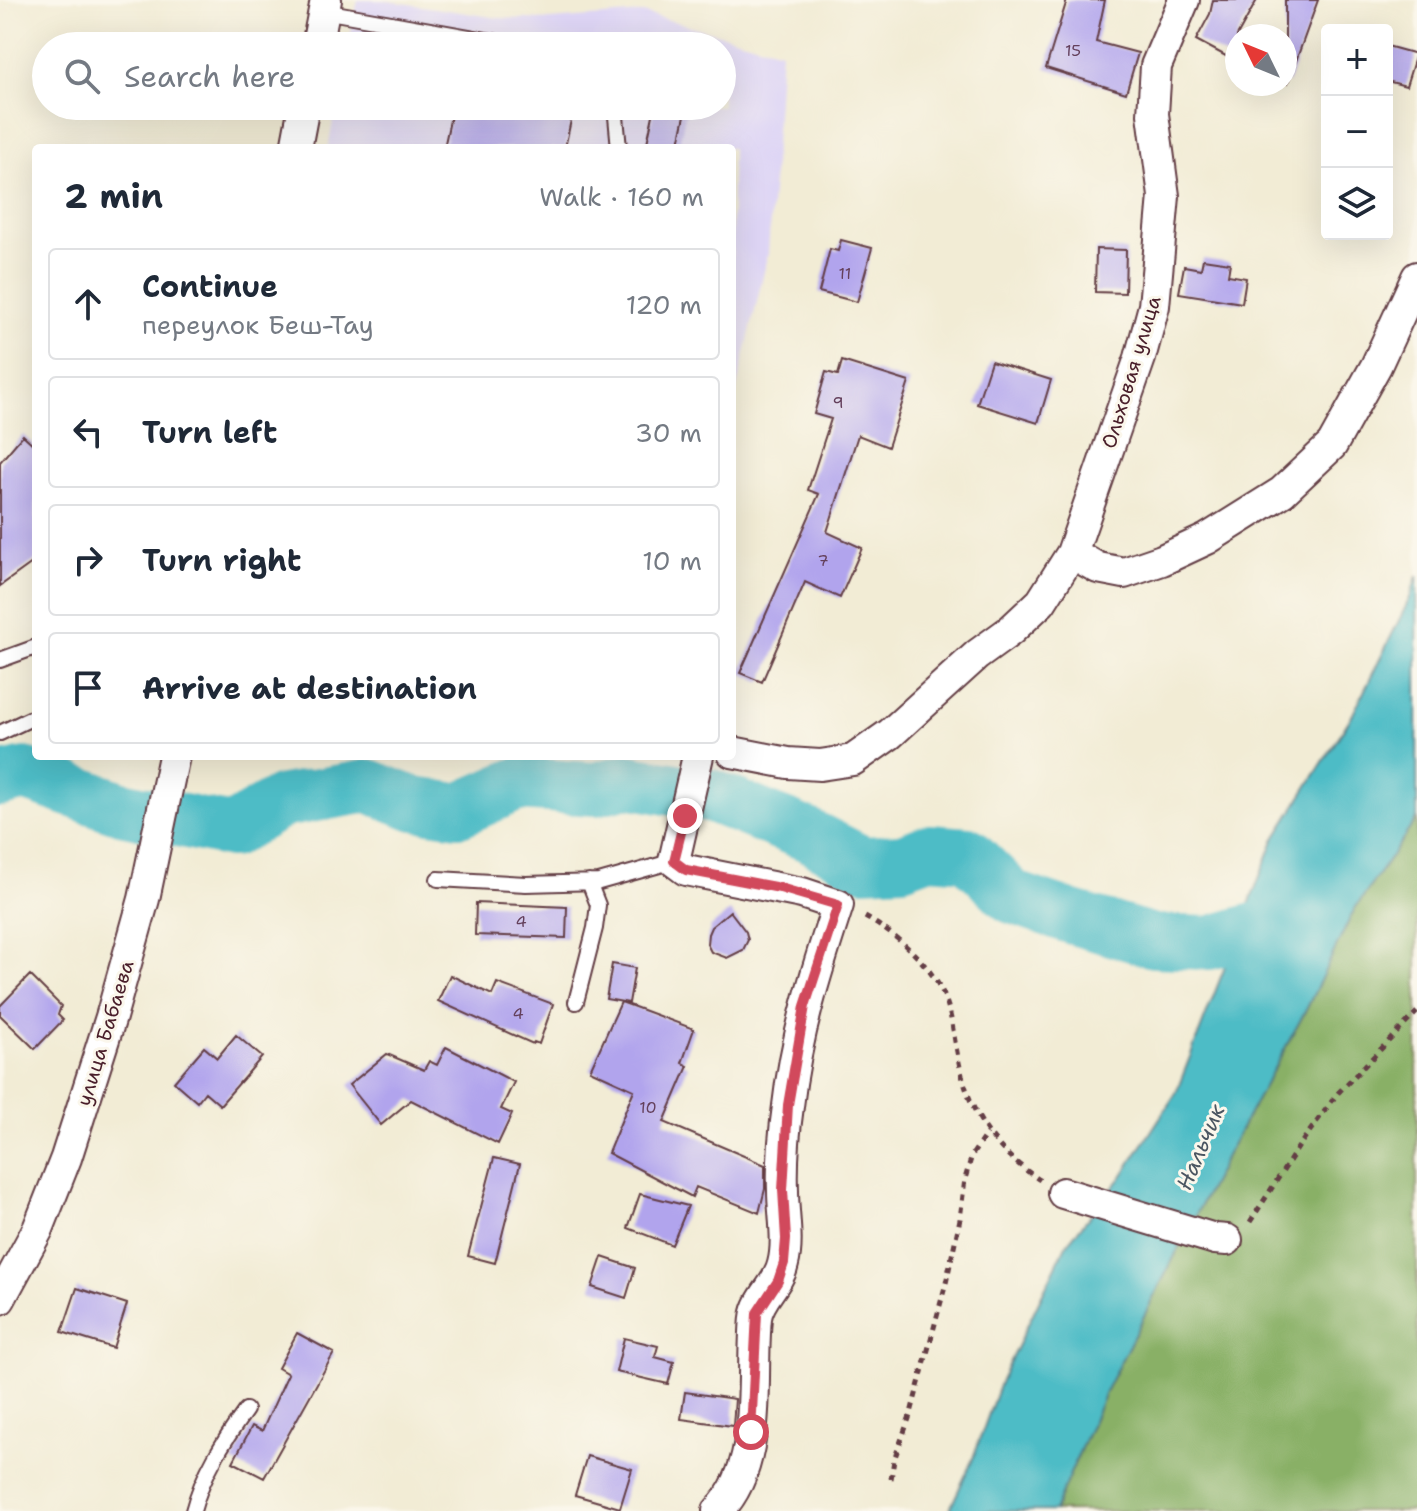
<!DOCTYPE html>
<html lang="en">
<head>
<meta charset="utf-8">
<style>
	:root { --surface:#fff; --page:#f2f2f3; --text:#1f2937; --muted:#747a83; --line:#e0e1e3 }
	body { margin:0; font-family:"Shantell Sans",sans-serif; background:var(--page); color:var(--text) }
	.controls { position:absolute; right:24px; top:24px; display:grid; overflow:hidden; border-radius:8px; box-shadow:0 8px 32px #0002 }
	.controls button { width:72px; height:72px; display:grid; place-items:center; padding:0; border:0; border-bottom:2px solid var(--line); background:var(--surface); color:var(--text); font:40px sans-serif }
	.compass { position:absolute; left:1225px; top:24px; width:72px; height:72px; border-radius:50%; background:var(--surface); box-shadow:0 8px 32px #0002; rotate:313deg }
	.stop { position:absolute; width:24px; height:24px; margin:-18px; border:6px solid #d1495b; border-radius:50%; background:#fff }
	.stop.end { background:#d1495b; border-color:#fff; box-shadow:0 2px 8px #0008 }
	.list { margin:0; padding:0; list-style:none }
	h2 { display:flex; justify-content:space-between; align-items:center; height:104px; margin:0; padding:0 32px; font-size:34px }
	h2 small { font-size:26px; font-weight:400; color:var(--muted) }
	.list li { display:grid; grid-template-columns:52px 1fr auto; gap:24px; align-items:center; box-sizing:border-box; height:112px; margin:0 16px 16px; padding:0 16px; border:2px solid var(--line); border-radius:8px }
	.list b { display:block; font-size:30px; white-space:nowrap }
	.list p { margin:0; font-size:26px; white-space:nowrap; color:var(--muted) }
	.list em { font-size:26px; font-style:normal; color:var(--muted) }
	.icon { flex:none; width:44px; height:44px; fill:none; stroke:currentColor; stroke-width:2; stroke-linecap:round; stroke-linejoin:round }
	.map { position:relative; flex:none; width:1417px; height:1511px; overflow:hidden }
	.search { position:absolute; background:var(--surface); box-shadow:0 8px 32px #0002; left:32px; top:32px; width:704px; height:88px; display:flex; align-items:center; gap:20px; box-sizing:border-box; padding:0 28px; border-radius:44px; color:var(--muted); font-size:30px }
	.panel { position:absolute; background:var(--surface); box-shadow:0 8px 32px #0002; left:32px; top:144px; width:704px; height:616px; border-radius:8px }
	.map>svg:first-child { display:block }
	.built { fill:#ded5f5 }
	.forest { fill:#89b066; stroke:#6a6848; stroke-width:2 }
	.water { fill:#4ebcc6; stroke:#4c6e78; stroke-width:2 }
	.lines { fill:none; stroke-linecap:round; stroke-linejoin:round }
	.river { stroke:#4ebcc6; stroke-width:54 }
	.building { fill:#b1a4ed }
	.service-casing { stroke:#633e44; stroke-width:18 }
	.minor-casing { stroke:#633e44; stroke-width:34 }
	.path { stroke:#633e44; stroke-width:5; stroke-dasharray:6 6; stroke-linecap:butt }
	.service { stroke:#fff; stroke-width:14 }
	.minor { stroke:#fff; stroke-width:30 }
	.route { stroke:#d1495b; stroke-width:10 }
	.labels { text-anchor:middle; stroke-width:6; stroke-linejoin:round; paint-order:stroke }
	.number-label { font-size:16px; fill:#64405c }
	.street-label { font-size:20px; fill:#4a1f2b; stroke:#fbf7ec }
	.water-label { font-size:22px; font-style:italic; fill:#4b5661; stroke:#fbf7ec }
</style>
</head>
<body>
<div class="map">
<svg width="1417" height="1511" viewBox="0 0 1417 1511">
	<rect width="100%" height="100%" fill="#fbf7ec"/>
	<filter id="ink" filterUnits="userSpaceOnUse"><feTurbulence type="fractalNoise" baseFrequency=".0125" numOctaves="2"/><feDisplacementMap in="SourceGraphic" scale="16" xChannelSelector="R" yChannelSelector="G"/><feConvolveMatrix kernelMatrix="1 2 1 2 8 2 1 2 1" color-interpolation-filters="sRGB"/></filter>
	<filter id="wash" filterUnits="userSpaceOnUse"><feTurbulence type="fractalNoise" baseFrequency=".006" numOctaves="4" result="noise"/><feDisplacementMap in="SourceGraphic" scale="32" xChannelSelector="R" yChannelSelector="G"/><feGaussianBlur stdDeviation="1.8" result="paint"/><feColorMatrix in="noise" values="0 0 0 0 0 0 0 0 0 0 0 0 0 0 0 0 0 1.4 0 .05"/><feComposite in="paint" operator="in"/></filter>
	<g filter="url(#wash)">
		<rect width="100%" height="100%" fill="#f2ecd5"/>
		<!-- built -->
		<path class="built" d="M358,0H383L498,18L551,20L643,13L781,51L768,254L732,409V148H328L336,106H722V46H348Z"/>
		<!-- forest -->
		<path class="forest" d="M1417,818V1511H1054L1106,1390L1226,1156L1307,1008L1354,910Z"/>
		<!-- water -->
		<path class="water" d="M1417,576V818L1354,910L1307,1008L1226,1156L1106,1390L1054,1511H949L972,1461L1001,1380L1066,1245L1121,1178L1176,1093L1274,840L1353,714L1410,598Z"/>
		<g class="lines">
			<!-- river -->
			<path class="river" d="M0,780L25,774L121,808L231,831L282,801L369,786L415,804L459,810L518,784L595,789L626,781L712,796L808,835L863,863L902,861L929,851L968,854L1012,897L1073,918L1154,941L1209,943L1309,914"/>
		</g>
		<g id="blocks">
			<!-- building -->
			<path class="building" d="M1067,0H1105L1096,42L1138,53L1126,93L1046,68Z
				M1213,0H1257L1237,36V62L1196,40L1210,14Z
				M1285,0H1318L1288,83L1285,82Z
				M1387,46L1416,54L1406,86L1387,81Z
				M453,106H574L565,148H444Z
				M655,106H687L678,148L647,143Z
				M841,240L872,248L857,302L819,292L830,249L838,251Z
				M1096,249L1126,250L1125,293L1095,292Z
				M1203,259L1230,263L1228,275L1246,278L1242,303L1179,293L1184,266L1201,269Z
				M842,361L909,382L888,447L858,435L827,532L862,548L840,598L805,582L762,682L740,673L819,494L808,490L831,419L814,414L826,372L838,375Z
				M991,361L1051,380L1038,423L977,404Z
				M23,435L36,447V560L0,586V462Z
				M476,903L567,907L566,938L475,935Z
				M730,911L746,932L748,940L743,950L727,958L711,952L707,944L708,934L711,927Z
				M612,964L635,968L629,1003L606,999Z
				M30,975L61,1006L58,1015L63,1020L35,1049L0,1015V1006Z
				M450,975L492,995L497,983L553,1004L539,1044L534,1042L533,1044L438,1001Z
				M621,1002L694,1029L682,1063L688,1066L664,1122L765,1165V1189L759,1213L696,1187L692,1197L608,1153L634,1090L590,1070Z
				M236,1035L262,1057L220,1105L205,1092L197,1102L174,1082L204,1047L217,1058Z
				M446,1047L514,1082L501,1109L512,1114L498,1144L411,1100L381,1125L349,1085L387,1054L424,1070L429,1061L437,1065Z
				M494,1158L520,1164L495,1263L468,1256Z
				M640,1194L688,1206L672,1245L628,1228Z
				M602,1257L635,1268L626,1298L592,1287Z
				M77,1288L127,1304L113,1348L62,1332Z
				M297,1333L334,1353L264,1478L233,1462L252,1426L262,1431L288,1374L278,1368Z
				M624,1338L658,1346L655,1357L674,1362L668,1384L616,1372Z
				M685,1392L735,1399L733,1426L681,1419Z
				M587,1456L632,1469L620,1508L575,1495Z"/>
		</g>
	</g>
	<g filter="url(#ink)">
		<use href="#blocks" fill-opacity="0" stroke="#633e44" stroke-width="2"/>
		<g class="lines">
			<!-- service casing -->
			<g class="service-casing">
				<path id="service" d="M324,11L520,46
					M615,106L619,148
					M0,660L36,647
					M0,733L36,716
					M438,879L526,884L599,882L674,861
					M576,1002L595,928L598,905L589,882
					M193,1511C203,1473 223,1442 246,1410"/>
			</g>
			<!-- minor casing -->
			<g class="minor-casing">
				<path id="minor" d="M317,46L326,0
					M296,148L304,106
					M1072,553L1098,568L1124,573L1162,560L1207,539L1282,492L1332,445L1376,366L1417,277
					M732,752L788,763L820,765L853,760L890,734L977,655L1010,631L1041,602L1072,553L1140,358L1154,306L1164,196L1153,114L1156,66L1184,0
					M698,756L674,861L686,870L802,893L838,905C816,972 796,1035 788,1106C784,1134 782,1163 783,1191C783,1215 789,1241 783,1264C779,1284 758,1298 756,1318C750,1379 765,1464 718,1511
					M1063,1193L1215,1239L1227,1240
					M0,1299L38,1229L66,1158L111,1017L144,899L174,756"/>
			</g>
			<!-- path -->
			<path class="path" d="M865,917C896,934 932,965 945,998C952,1016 953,1033 957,1052C967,1110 990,1147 1040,1180
				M1250,1222L1301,1143L1338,1093L1417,1012
				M891,1479L894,1460L911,1413L946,1283L960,1219L965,1179L972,1155L987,1133"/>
			<!-- service -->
			<use href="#service" class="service"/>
			<!-- minor -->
			<use href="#minor" class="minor"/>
		</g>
	</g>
	<g class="lines" filter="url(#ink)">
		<!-- route -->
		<path class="route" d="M685,816L674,861L686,870L780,888L838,905L805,1006L788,1105L783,1190L786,1239L784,1263L778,1281L757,1313L751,1432"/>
	</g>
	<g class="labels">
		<!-- number labels -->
		<g class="number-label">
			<text x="1073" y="56">15</text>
			<text x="845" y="279">11</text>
			<text x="838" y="408">9</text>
			<text x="823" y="566">7</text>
			<text x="521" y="927">4</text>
			<text x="518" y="1019">4</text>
			<text x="648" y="1113">10</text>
		</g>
		<!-- street labels -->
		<g class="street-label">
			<text transform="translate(1131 372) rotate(-73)" y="7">Ольховая улица</text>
			<text transform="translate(105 1033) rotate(-73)" y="7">улица Бабаева</text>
		</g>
		<!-- water labels -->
		<g class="water-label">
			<text transform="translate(1200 1147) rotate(-67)" y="8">Нальчик</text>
		</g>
	</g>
</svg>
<div class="controls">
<button>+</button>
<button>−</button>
<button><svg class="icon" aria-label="layers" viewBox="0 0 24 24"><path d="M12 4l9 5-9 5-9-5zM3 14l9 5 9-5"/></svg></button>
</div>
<svg class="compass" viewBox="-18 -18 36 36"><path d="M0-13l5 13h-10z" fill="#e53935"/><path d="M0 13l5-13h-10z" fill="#747a83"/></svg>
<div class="stop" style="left:751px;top:1432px"></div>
<div class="stop end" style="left:685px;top:816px"></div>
<div class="search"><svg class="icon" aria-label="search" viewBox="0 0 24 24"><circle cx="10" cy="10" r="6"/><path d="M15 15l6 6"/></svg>Search here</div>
<section class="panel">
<h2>2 min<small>Walk · 160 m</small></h2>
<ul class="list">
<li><svg class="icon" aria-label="ahead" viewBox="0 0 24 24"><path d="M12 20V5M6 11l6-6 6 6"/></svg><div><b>Continue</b><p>переулок Беш-Тау</p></div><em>120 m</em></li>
<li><svg class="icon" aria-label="left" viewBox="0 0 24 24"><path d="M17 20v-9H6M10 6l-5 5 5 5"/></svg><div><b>Turn left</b></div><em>30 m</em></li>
<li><svg class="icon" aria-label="right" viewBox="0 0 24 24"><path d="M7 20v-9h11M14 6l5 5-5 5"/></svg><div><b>Turn right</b></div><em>10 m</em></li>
<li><svg class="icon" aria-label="arrive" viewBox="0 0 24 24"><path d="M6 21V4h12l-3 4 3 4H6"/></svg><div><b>Arrive at destination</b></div></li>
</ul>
</section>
</div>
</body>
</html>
